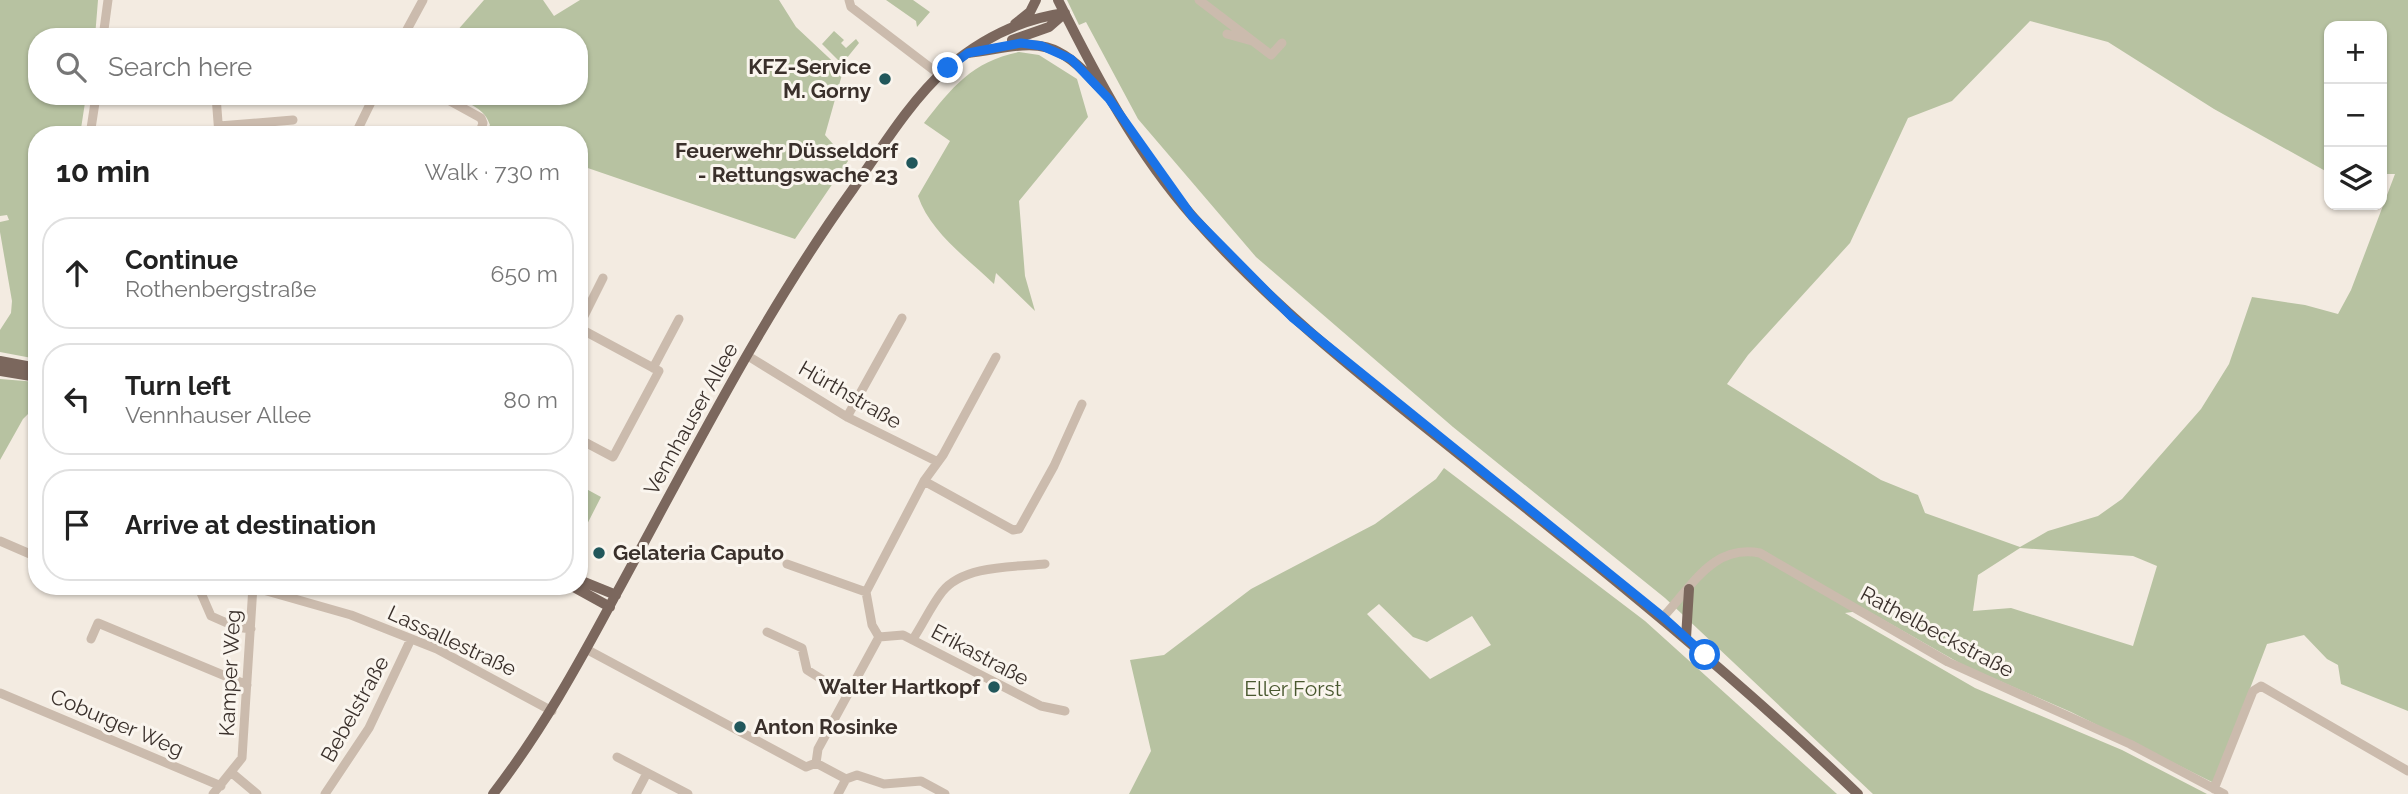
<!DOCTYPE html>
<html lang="en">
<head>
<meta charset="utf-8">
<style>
	:root { --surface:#fff; --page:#f2f2f2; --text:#222; --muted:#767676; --line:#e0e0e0 }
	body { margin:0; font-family:Raleway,sans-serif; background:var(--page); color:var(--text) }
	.controls { position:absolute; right:21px; top:21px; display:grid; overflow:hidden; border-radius:14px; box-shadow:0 2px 5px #0004 }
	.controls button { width:63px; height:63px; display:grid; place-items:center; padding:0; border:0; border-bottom:2px solid var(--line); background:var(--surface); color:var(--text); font:35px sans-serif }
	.stop { position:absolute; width:21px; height:21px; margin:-16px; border:5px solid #1a73e8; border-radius:50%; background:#fff }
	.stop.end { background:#1a73e8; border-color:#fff; box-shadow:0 2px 7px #0008 }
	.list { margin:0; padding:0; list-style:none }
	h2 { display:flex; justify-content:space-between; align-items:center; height:91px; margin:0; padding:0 28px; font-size:30px }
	h2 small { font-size:23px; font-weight:400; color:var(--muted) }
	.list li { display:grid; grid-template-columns:46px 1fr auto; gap:21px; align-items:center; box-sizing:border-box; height:112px; margin:0 14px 14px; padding:0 14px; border:2px solid var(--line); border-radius:28px }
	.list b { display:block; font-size:26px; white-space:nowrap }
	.list p { margin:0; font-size:23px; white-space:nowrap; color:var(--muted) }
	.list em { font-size:23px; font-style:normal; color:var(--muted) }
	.icon { flex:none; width:38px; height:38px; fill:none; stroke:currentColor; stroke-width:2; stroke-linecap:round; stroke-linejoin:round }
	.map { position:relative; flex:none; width:2408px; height:794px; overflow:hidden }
	.search { position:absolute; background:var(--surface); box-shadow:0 2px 5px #0004; left:28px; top:28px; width:560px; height:77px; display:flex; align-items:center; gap:18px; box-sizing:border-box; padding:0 24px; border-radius:28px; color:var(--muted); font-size:26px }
	.panel { position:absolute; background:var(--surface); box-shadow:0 2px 5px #0004; left:28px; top:126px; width:560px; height:469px; border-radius:28px }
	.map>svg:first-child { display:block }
	.green { fill:#b7c2a1; fill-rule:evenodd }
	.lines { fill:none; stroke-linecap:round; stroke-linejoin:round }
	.minor { stroke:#cbbbad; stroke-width:9 }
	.major { stroke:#7b675d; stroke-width:10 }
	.route { stroke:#1a73e8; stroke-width:9 }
	.poi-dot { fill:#21575b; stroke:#faf5ee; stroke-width:2.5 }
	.labels { text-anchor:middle; stroke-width:6; stroke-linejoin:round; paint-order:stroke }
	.poi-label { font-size:21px; font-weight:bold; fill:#3a302b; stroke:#faf5ee; text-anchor:end }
	.street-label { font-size:21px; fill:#3a302b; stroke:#faf5ee }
	.park-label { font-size:21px; fill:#49582f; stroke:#faf5ee }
</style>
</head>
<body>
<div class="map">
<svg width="2408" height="794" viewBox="0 0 2408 794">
	<rect width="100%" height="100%" fill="#f3ebe1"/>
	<!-- green -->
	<path class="green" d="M0,0H98L95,37H37V96H86L80,135H37V359L0,352V330L11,313L12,301L0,232V222L9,220L7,215L0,216Z
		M484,0H543L554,16L580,0H779L796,27L843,71L825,135L848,161L795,239L579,165V135H502L488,128L490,125C485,109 470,104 456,97L579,96V37H461L456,32Z
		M886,0H913L930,12L917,27L916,21Z
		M1067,0H2408V711L2341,684L2338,665L2327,659L2304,635L2267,644L2214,783L2071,712L1963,665L1866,610L1845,613L1975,688L2122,750L2207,794H1873L1665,598L1453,427L1256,257L1138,119L1086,22L1079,25ZM2030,21L2108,42L2214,109L2329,173V26H2382V174H2395L2351,290L2338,314L2305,305L2252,297L2229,364L2201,409L2122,499L2098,516L2048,531L2020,547L1925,513L1918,495L1881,480L1727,384L1748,355L1850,243L1908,118L1952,101ZM2020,548L2133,556L2157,566L2133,646L2011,608L1973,611L1978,575Z
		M834,31L844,40L841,43L846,48L856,39L859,43L842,64L822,44Z
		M1019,52L1039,55L1077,79L1088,117L1019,201L1025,276L1035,311L996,273L994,284C968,259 930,232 918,196L950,141L924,123C952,87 973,61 1019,52Z
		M0,379L37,382V405L23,419L0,460Z
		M1444,468L1645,621L1837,794H1129L1151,751L1130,660L1164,655L1251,589L1375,524L1436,479ZM1379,604L1413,637L1427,642L1472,616L1491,645L1430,679L1367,614Z
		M579,485L601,497L579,540Z"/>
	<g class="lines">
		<!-- minor -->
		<path class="minor" d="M849,0L851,7L940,75
			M1199,0L1271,55L1282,43
			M1227,34L1252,41
			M103,37L108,0
			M403,37L423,0
			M216,96L219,135
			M441,96L481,118L483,123L479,135
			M219,126L293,120
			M90,135L96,96
			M199,135L219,133
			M355,135L374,96
			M579,326L603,278
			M579,328L659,371L613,457L579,439
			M748,356L847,417L936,461
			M653,368L679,319
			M847,417L902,318
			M924,481L1013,530L1019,529L1054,466L1082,404
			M0,541L37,557
			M787,564L866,592
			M198,586L211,616L236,627L251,629
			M253,587L351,615L437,649L552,711
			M1663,617C1692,587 1712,544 1760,553L1948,662L2130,744L2224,794
			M767,632L802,648L807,670L847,695
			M879,637L872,625L866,592L924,481L943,455L996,357
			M879,637L903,635L1041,706L1065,711
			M91,639L98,623L247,685
			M913,639C923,624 931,606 942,592C963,565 1014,567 1045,564
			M586,649L806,767L816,763L846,779L857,775L884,784L921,781L945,794
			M0,693L221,786
			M617,757L688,794
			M816,763L818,749L879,637
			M232,773L257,794
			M2214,789L2253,691L2261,686L2408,771
			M213,794L242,758L253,586
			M325,794L369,728L411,639
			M636,794L647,773
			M838,794L846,779"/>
		<!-- major -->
		<path class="major" d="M1058,0C1096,76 1137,154 1194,218C1277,312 1378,389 1476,468C1607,573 1736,677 1858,794
			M1015,24L1030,12L1036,0
			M1012,40L1049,27L1065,13
			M968,53C1030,45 1051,31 1097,85
			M0,361L37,368
			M0,371L37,377
			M579,580L616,595
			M572,586L610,607
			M1686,638L1689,589
			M493,794C541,732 578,665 615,596C690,459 761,317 853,189C881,149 910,101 947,68C980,40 1021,19 1065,13"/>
	</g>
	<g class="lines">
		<!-- route -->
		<path class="route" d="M948,68L968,53L1021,43L1042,46L1071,59L1109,99L1192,216L1293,318L1663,617L1705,655"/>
	</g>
	<!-- markers -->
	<g class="poi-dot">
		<circle cx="885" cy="79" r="7"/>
		<circle cx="912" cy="163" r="7"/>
		<circle cx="599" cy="553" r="7"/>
		<circle cx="994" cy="687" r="7"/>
		<circle cx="740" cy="727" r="7"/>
	</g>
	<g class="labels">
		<!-- poi labels -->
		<g class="poi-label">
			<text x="871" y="74">KFZ-Service<tspan x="871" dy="24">M. Gorny</tspan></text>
			<text x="898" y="158">Feuerwehr Düsseldorf<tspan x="898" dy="24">- Rettungswache 23</tspan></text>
			<text x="613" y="560" text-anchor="start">Gelateria Caputo</text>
			<text x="980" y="694">Walter Hartkopf</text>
			<text x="754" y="734" text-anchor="start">Anton Rosinke</text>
		</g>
		<!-- street labels -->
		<g class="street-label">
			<text transform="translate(850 395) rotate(30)" y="7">Hürthstraße</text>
			<text transform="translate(691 419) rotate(-61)" y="7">Vennhauser Allee</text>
			<text transform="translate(1937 632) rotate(28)" y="7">Rathelbeckstraße</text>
			<text transform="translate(452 641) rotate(25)" y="7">Lassallestraße</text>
			<text transform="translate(980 655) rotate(28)" y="7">Erikastraße</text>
			<text transform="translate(230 673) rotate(-87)" y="7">Kamper Weg</text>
			<text transform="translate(355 709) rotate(-61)" y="7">Bebelstraße</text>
			<text transform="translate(117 723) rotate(23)" y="7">Coburger Weg</text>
		</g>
		<!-- park labels -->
		<g class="park-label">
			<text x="1293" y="696">Eller Forst</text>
		</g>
	</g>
</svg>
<div class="controls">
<button>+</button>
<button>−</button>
<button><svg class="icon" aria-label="layers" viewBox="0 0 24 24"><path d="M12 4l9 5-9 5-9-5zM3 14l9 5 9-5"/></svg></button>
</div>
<div class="stop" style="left:1705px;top:655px"></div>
<div class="stop end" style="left:948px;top:68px"></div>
<div class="search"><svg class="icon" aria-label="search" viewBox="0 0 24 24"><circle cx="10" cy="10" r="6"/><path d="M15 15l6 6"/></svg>Search here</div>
<section class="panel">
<h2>10 min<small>Walk · 730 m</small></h2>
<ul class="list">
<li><svg class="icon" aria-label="ahead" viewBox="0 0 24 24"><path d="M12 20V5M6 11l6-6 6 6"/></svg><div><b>Continue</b><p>Rothenbergstraße</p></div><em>650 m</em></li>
<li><svg class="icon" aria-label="left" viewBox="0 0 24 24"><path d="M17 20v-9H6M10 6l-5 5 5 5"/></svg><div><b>Turn left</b><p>Vennhauser Allee</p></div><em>80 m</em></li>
<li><svg class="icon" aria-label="arrive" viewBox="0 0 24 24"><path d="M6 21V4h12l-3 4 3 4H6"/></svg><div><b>Arrive at destination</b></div></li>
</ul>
</section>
</div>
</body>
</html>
